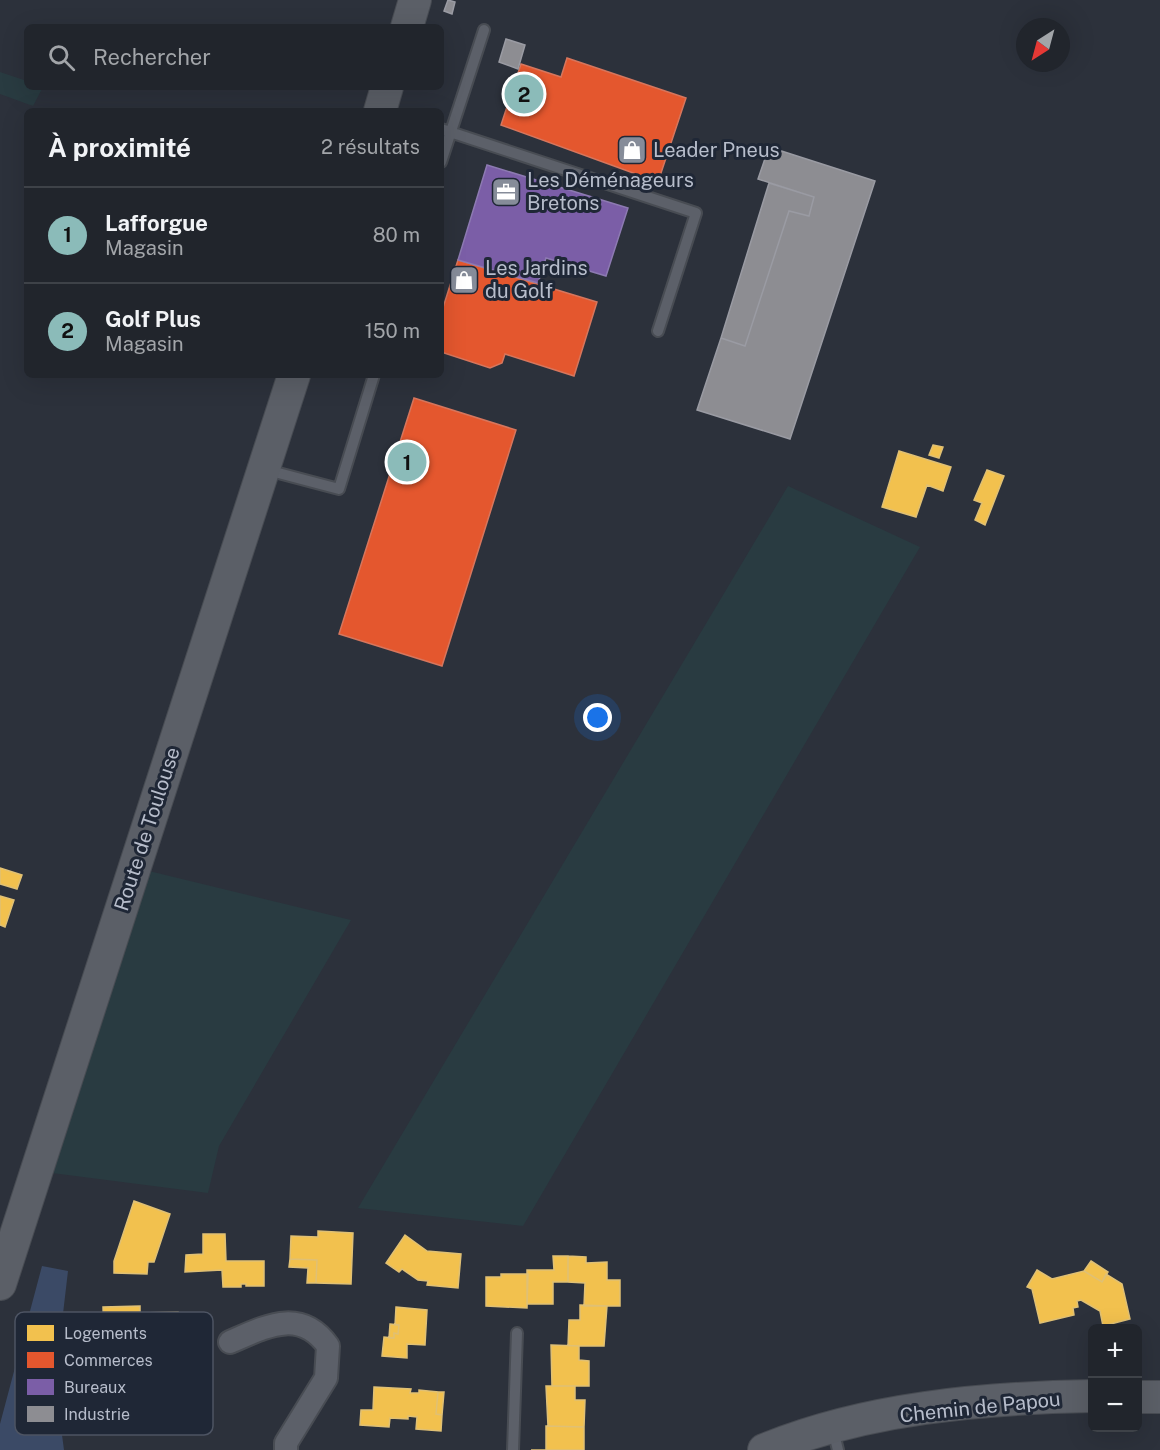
<!DOCTYPE html>
<html lang="fr">
<head>
<meta charset="utf-8">
<style>
	:root { --surface:#21252c; --page:#2d3138; --text:#f1f3f6; --muted:#a2a5a9; --line:#3e4248; --accent:#8bbbb9 }
	body { margin:0; font-family:"Public Sans",sans-serif; background:var(--page); color:var(--text) }
	.controls { position:absolute; right:18px; bottom:18px; display:grid; overflow:hidden; border-radius:9px; box-shadow:0 6px 24px #0002 }
	.controls button { width:54px; height:54px; display:grid; place-items:center; padding:0; border:0; border-bottom:2px solid var(--line); background:var(--surface); color:var(--text); font:30px sans-serif }
	.compass { position:absolute; left:1016px; top:18px; width:54px; height:54px; border-radius:50%; background:var(--surface); box-shadow:0 6px 24px #0002; rotate:216deg }
	.you { position:absolute; left:598px; top:718px; width:21px; height:21px; margin:-15px; border:4px solid #fff; border-radius:50%; background:#1a73e8; box-shadow:0 0 0 9px #1a73e833 }
	.badge { display:grid; place-items:center; width:39px; height:39px; border-radius:50%; background:var(--accent); color:#111; font-size:20px; font-weight:700 }
	.pin { position:absolute; translate:-50% -50%; border:3px solid #fff; box-shadow:0 2px 6px #0006 }
	.list { margin:0; padding:0; list-style:none }
	h2 { display:flex; justify-content:space-between; align-items:center; height:78px; margin:0; padding:0 24px; font-size:26px }
	h2 small { font-size:20px; font-weight:400; color:var(--muted) }
	.list li { display:grid; grid-template-columns:39px 1fr auto; gap:18px; align-items:center; box-sizing:border-box; height:96px; padding:0 24px; border-top:2px solid var(--line) }
	.list b { display:block; font-size:22px; white-space:nowrap }
	.list p { margin:0; font-size:20px; white-space:nowrap; color:var(--muted) }
	.list em { font-size:20px; font-style:normal; color:var(--muted) }
	.icon { flex:none; width:33px; height:33px; fill:none; stroke:currentColor; stroke-width:2; stroke-linecap:round; stroke-linejoin:round }
	.map { position:relative; flex:none; width:1160px; height:1450px; overflow:hidden }
	.search { position:absolute; background:var(--surface); box-shadow:0 6px 24px #0002; left:24px; top:24px; width:420px; height:66px; display:flex; align-items:center; gap:15px; box-sizing:border-box; padding:0 21px; border-radius:9px; color:var(--muted); font-size:22px }
	.panel { position:absolute; background:var(--surface); box-shadow:0 6px 24px #0002; left:24px; top:108px; width:420px; height:270px; border-radius:9px }
	.map>svg:first-child { display:block }
	.green { fill:#293b41 }
	.water { fill:#3b4a66 }
	.homes { fill:#f2c14e; stroke:#e0c074; stroke-width:1.5 }
	.shops { fill:#e4572e; stroke:#d6765d; stroke-width:1.5 }
	.offices { fill:#7b5ea7; stroke:#8d7ab2; stroke-width:1.5 }
	.industry { fill:#8d8d92; stroke:#9a9ba3; stroke-width:1.5 }
	.lines { fill:none; stroke-linecap:round; stroke-linejoin:round }
	.lane-casing { stroke:#484c53; stroke-width:14 }
	.street-casing { stroke:#484c53; stroke-width:26 }
	.secondary-casing { stroke:#484c53; stroke-width:34 }
	.lane { stroke:#5c6069; stroke-width:10 }
	.street { stroke:#5c6069; stroke-width:22 }
	.secondary { stroke:#5b5f67; stroke-width:32 }
	.labels { text-anchor:middle; stroke-width:6; stroke-linejoin:round; paint-order:stroke }
	.poi-label { font-size:20px; fill:#b7bdcb; stroke:#1f2736; text-anchor:start }
	.street-label { font-size:20px; fill:#b7bdcb; stroke:#1f2736 }
	.key { fill:#1f2736; stroke:#4d5463; stroke-width:1.5 }
	.key-label { font-size:16px; fill:#b7bdcb }
</style>
</head>
<body>
<div class="map">
<svg width="1160" height="1450" viewBox="0 0 1160 1450">
	<rect width="100%" height="100%" fill="#2c313b"/>
	<!-- green -->
	<path class="green" d="M0,72L27,81V87H43L33,106L0,94Z
		M788,486L920,547L523,1226L358,1208Z
		M149,871L351,920L219,1146L208,1193L52,1173Z"/>
	<!-- water -->
	<path class="water" d="M42,1266L68,1271L55,1382L64,1450H0V1424Z"/>
	<!-- homes -->
	<path class="homes" d="M933,445L943,447L939,458L929,455Z
		M899,451L951,467L943,491L927,485L916,517L882,507Z
		M987,470L1004,476L985,525L975,520L982,503L974,500Z
		M0,868L22,875L17,889L0,884Z
		M0,896L14,900L5,927L0,925Z
		M134,1201L170,1214L154,1262H148L147,1274L114,1273V1261Z
		M318,1231L353,1233L351,1284L316,1283L317,1260L290,1259L291,1236L318,1237Z
		M203,1234H225L226,1261H264V1286H246V1284H241V1287H223L222,1270L185,1272L186,1255L203,1254Z
		M405,1235L427,1251L461,1254L458,1288L427,1285L428,1281L418,1280L402,1269L399,1272L386,1263Z
		M553,1256H568V1282H553V1304H527V1270H554Z
		M568,1256L586,1257V1263L607,1262V1280H620V1306H584L585,1283L568,1282Z
		M290,1259L317,1260L316,1283H307L308,1268L289,1267Z
		M1091,1261L1108,1272L1102,1282L1084,1271Z
		M1037,1270L1052,1279L1084,1271L1102,1282L1106,1274L1122,1284L1130,1319L1103,1326L1100,1311L1081,1300L1077,1301L1078,1307L1073,1308L1074,1315L1040,1323L1032,1289L1027,1287Z
		M501,1274H528L527,1308L486,1306V1277H501Z
		M580,1305L607,1306L604,1346H568L569,1320H580Z
		M140,1306V1313L178,1312L179,1352H169V1348H150V1352H140L139,1344H127L126,1338H104L103,1307Z
		M396,1307L427,1310L425,1345L407,1344V1358L382,1356L384,1337L394,1338V1333L398,1334L399,1325H395Z
		M390,1324L399,1325L398,1334L394,1333V1338H389Z
		M551,1345L579,1346V1360L589,1361V1386H552Z
		M546,1386H575V1400H585L584,1427L548,1426Z
		M374,1387L411,1389L410,1393H419V1390L438,1392L436,1414L442,1415L441,1431L416,1429L417,1417L408,1416V1419L390,1418L389,1427L360,1425L361,1410H373Z
		M438,1392H444L442,1415L436,1414Z
		M546,1426L584,1427V1450H531H546Z"/>
	<!-- shops -->
	<path class="shops" d="M567,58L686,98L658,182L501,125L521,64L561,77Z
		M458,260L597,302L574,376L505,354L502,363L490,368L441,352V314Z
		M414,398L516,430L442,666L339,634Z"/>
	<!-- offices -->
	<path class="offices" d="M487,165L628,208L606,276L546,258L538,283L458,260Z"/>
	<!-- industry -->
	<path class="industry" d="M448,0L455,2L452,14L444,11Z
		M506,39L525,45L518,69L499,62Z
		M769,147L875,181L790,439L697,410L721,338L745,346L789,211L809,216L814,197L758,179Z
		M769,183L814,197L809,216L789,211L745,346L721,338Z"/>
	<g class="lines">
		<!-- lane casing -->
		<g class="lane-casing">
			<path id="lane" d="M441,129L696,213L658,331
				M441,162L484,30
				M267,470L339,489L374,375
				M833,1430L838,1450
				M513,1450L517,1333"/>
		</g>
		<!-- street casing -->
		<g class="street-casing">
			<path id="street" d="M230,1342C265,1327 300,1307 328,1346L326,1378L286,1443V1450"/>
		</g>
		<!-- secondary casing -->
		<g class="secondary-casing">
			<path id="secondary" d="M407,27L415,0
				M380,111L387,87
				M0,1284L294,375
				M1138,1397H1160
				M764,1450C865,1408 983,1398 1092,1396"/>
		</g>
		<!-- lane -->
		<use href="#lane" class="lane"/>
		<!-- street -->
		<use href="#street" class="street"/>
		<!-- secondary -->
		<use href="#secondary" class="secondary"/>
	</g>
	<!-- icons -->
	<defs>
		<g id="shop-square" transform="scale(1.5)"><rect x="-9" y="-9" width="18" height="18" rx="4" fill="#868c99" stroke="#1f2736"/><path d="M-5-2.5h2.3a2.7 3.5 0 0 1 5.4 0H5L5.5 6h-11ZM-1.5-2.5h3a1.5 2.3 0 0 0-3 0Z" fill="#fff"/></g>
		<g id="office-square" transform="scale(1.5)"><rect x="-9" y="-9" width="18" height="18" rx="4" fill="#868c99" stroke="#1f2736"/><path d="M-6-3h4V-5.5h4V-3h4V5H-6ZM-1-4.5V-3h2v-1.5ZM-6 0V1H6V0Z" fill="#fff"/></g>
	</defs>
	<g fill-rule="evenodd">
		<use href="#shop-square" x="632" y="150"/>
		<use href="#office-square" x="506" y="192"/>
		<use href="#shop-square" x="464" y="280"/>
	</g>
	<g class="labels">
		<!-- poi labels -->
		<g class="poi-label">
			<text x="653" y="157">Leader Pneus</text>
			<text x="527" y="187">Les Déménageurs<tspan x="527" dy="23">Bretons</tspan></text>
			<text x="485" y="275">Les Jardins<tspan x="485" dy="23">du Golf</tspan></text>
		</g>
		<!-- street labels -->
		<g class="street-label">
			<text transform="translate(147 829) rotate(-72)" y="7">Route de Toulouse</text>
			<text transform="translate(980 1407) rotate(-6)" y="7">Chemin de Papou</text>
		</g>
	</g>
	<!-- legend -->
	<rect x="15" y="1312" width="198" height="123" rx="9" class="key"/>
	<rect x="27" y="1325" width="27" height="16" fill="#f2c14e"/>
	<rect x="27" y="1352" width="27" height="16" fill="#e4572e"/>
	<rect x="27" y="1379" width="27" height="16" fill="#7b5ea7"/>
	<rect x="27" y="1406" width="27" height="16" fill="#8d8d92"/>
	<g class="key-label">
		<text x="64" y="1339">Logements</text>
		<text x="64" y="1366">Commerces</text>
		<text x="64" y="1393">Bureaux</text>
		<text x="64" y="1420">Industrie</text>
	</g>
</svg>
<div class="controls">
<button>+</button>
<button>−</button>
</div>
<svg class="compass" viewBox="-18 -18 36 36"><path d="M0-13l5 13h-10z" fill="#e53935"/><path d="M0 13l5-13h-10z" fill="#a2a5a9"/></svg>
<div class="you"></div>
<div class="pin badge" style="left:407px;top:462px">1</div>
<div class="pin badge" style="left:524px;top:94px">2</div>
<div class="search"><svg class="icon" aria-label="search" viewBox="0 0 24 24"><circle cx="10" cy="10" r="6"/><path d="M15 15l6 6"/></svg>Rechercher</div>
<section class="panel">
<h2>À proximité<small>2 résultats</small></h2>
<ul class="list">
<li><span class="badge">1</span><div><b>Lafforgue</b><p>Magasin</p></div><em>80 m</em></li>
<li><span class="badge">2</span><div><b>Golf Plus</b><p>Magasin</p></div><em>150 m</em></li>
</ul>
</section>
</div>
</body>
</html>
